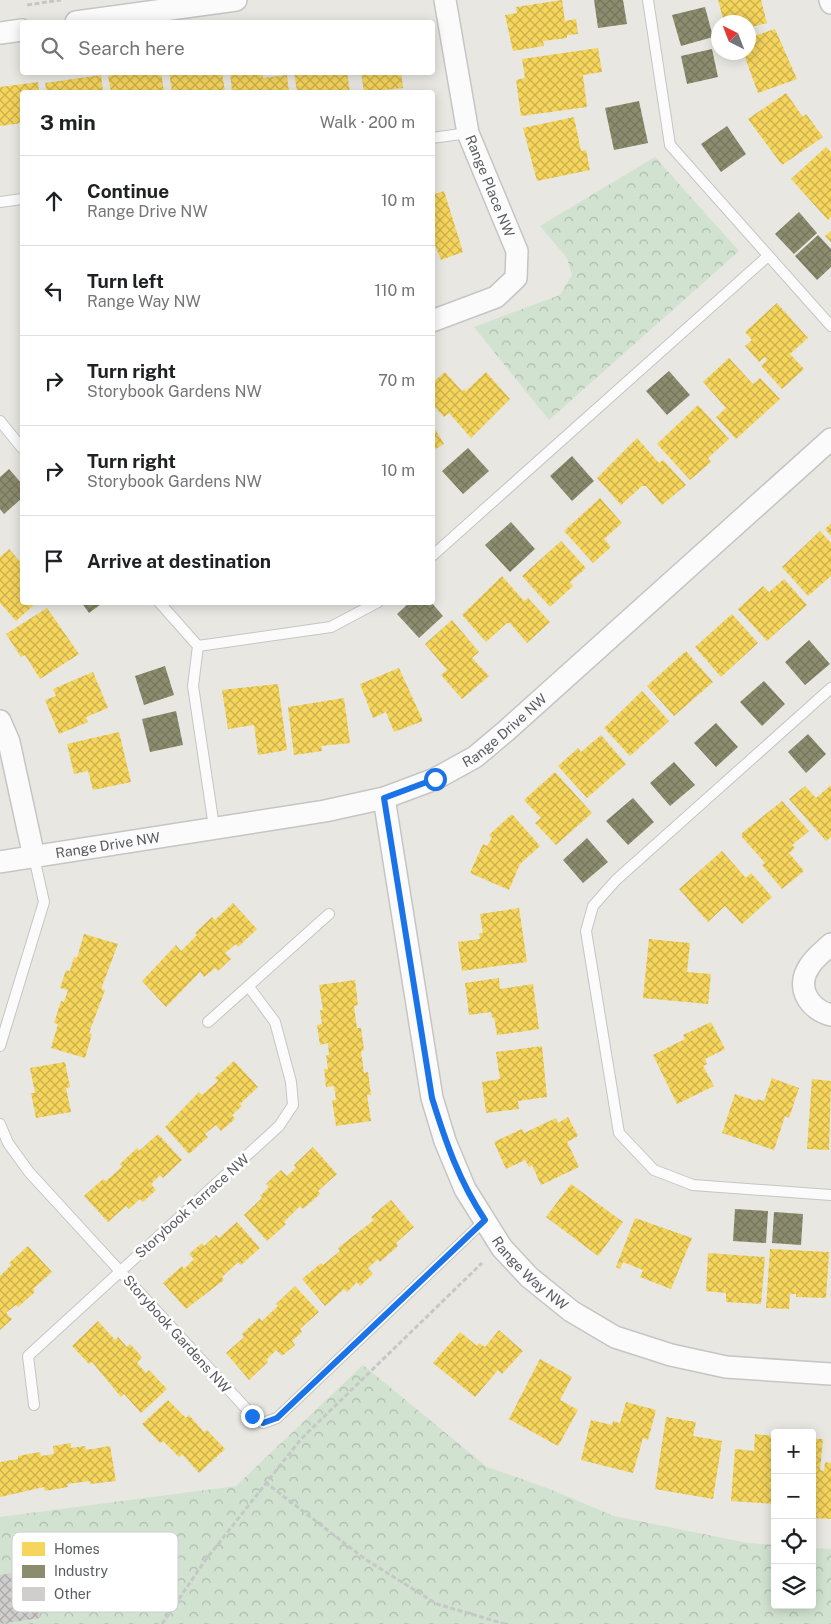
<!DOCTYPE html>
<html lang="en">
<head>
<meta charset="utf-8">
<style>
	:root { --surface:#fff; --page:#f2f2f2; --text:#202124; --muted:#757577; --line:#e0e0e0 }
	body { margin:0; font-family:"Public Sans",sans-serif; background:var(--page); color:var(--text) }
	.controls { position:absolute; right:15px; bottom:15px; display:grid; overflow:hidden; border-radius:5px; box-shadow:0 2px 12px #0003 }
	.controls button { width:45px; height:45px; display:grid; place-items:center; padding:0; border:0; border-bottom:1px solid var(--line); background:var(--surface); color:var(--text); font:25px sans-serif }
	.compass { position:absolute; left:711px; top:15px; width:45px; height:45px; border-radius:50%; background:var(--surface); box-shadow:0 2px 12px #0003; rotate:318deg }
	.stop { position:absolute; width:15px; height:15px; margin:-11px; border:4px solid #1a73e8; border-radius:50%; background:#fff }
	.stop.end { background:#1a73e8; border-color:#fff; box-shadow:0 1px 5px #0008 }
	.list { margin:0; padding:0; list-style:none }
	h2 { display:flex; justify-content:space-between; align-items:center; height:65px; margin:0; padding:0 20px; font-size:21px }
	h2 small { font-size:16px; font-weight:400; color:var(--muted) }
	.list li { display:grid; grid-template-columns:32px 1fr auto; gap:15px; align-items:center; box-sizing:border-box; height:90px; padding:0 20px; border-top:1px solid var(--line) }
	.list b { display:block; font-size:19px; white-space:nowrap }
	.list p { margin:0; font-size:16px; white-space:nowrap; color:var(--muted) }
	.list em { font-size:16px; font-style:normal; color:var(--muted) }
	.icon { flex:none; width:28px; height:28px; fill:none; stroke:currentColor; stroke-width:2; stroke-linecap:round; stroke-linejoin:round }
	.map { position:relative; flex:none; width:831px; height:1624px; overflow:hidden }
	.search { position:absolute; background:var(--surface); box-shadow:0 2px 12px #0003; left:20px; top:20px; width:415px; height:55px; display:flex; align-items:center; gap:12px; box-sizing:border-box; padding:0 18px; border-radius:5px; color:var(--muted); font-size:19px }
	.panel { position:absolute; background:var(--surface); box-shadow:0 2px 12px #0003; left:20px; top:90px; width:415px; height:515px; border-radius:5px }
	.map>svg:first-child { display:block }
	.park { fill:url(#park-crowns) }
	.homes { fill:url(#homes-cross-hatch) }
	.industry { fill:url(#industry-cross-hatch) }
	.building { fill:url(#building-cross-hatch) }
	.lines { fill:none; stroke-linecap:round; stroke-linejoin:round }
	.service-casing { stroke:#c5c5c5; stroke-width:12 }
	.minor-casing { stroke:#c5c5c5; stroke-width:24 }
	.path { stroke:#c5c8c7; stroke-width:3; stroke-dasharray:5 2.5; stroke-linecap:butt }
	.service { stroke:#fcfbfb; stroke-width:10 }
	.minor { stroke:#fcfbfb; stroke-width:21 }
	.route { stroke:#1a73e8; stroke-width:6 }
	.labels { text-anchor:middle; stroke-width:5; stroke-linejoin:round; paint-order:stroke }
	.street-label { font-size:14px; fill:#595b60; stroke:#fff }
	.key { fill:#fff; stroke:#cdcecf; stroke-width:1 }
	.key-label { font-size:14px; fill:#595b60 }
</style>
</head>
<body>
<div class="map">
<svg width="831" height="1624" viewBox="0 0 831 1624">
	<defs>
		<pattern id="park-crowns" width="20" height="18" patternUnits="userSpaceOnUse" patternTransform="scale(1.25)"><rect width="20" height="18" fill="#d1e3d0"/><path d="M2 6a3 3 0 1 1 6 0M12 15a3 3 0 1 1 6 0" fill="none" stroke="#adbbac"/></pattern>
		<pattern id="homes-cross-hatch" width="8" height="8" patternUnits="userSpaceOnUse" patternTransform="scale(1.25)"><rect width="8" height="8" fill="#f6d55c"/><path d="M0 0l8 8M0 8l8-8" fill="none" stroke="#cab04f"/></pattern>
		<pattern id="industry-cross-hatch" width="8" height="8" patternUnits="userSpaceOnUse" patternTransform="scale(1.25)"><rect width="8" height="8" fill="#8c8c6e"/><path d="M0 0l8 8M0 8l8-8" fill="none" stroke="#75755e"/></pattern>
		<pattern id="building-cross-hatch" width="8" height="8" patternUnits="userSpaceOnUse" patternTransform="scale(1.25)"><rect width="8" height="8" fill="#cfcecc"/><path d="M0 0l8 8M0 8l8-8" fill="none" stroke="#abaaa9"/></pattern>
	</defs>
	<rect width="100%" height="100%" fill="#e8e7e2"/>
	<!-- park -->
	<path class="park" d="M655,157L739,251L549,420L474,327L560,295L572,275L567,258L540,226Z
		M363,1365L487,1467L547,1488L614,1516L748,1543L775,1545V1605H812V1548L831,1549V1624H0V1517L236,1486Z"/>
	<!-- homes -->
	<path class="homes" d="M562,0L565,21L576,19L578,34L567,35V38L543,41L544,46L513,51L505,15L517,13L516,7Z
		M718,0H761L767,23L748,28V22H724Z
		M775,29L797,79L758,93L743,52H748V38Z
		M598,48L602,72L583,75L587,107L521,116L516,80L525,78L522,59Z
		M135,72L136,75L161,72L164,92H111L108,76Z
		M169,72H222L225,92H172Z
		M230,72H262L263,78L287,75L289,92H232Z
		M294,72H347L350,92H297Z
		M361,72H401L403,88L364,92Z
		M101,75L103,92H47L45,83Z
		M38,82L39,92H22V123L0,126V87Z
		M786,93L803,117L806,114L823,137L782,165L748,119Z
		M574,117L581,151L586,150L590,170L537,181L523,128Z
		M826,147L831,152V217L828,220L791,179Z
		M444,191L463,252L441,260L432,238V195Z
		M831,231V242L825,236Z
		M777,303L808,338L790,354L804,369L782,389L761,366L767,360L765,357L759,362L745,346L752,340L745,332Z
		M729,358L753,384L760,378L780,399L736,439L716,417L726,408L703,382Z
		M445,372L462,391L464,389L466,391L486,372L510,399L471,438L449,413L444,417L432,404V383Z
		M698,405L729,439L708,458L711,462L690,480L657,444Z
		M432,424L444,444L432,451Z
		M637,438L659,463L663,460L686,485L662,505L646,486H642L621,505L597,478Z
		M600,498L622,523L604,539L611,547L593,563L564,531Z
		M831,523V536L825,529Z
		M820,531L831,543V576L808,596L782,567Z
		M561,541L586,568L570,582L573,586L550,607L522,576Z
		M9,549L22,564V602H37L16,621L0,603V557Z
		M502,576L524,601L528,598L550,622L527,643L510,623H507L486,642L462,615Z
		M784,579L807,605L767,641L738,609L763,586L769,592Z
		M47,608L79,654L40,679L25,655L21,657L6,634Z
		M732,614L758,643L721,677L695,647Z
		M452,620L479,652L472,658L489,676L462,699L441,675L447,670L425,644Z
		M686,651L713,682L674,716L647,686Z
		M399,668L423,721L394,732L386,712L373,718L360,684Z
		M93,672L108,708L86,717L88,722L59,734L45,700L56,696L53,689Z
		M278,684L287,750L258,755L254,725L228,729L222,690Z
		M642,691L669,721L630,756L604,728Z
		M344,698L350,743L321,746L322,751L294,755L288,707Z
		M119,732L131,782L93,790L88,771L74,774L67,744Z
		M601,735L626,764L587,798L558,766L578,748L581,752Z
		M555,772L592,813L556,845L535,823L541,818L524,800Z
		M831,785V837L826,841L789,799L805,786L816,798Z
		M782,801L809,831L792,845L795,848L789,853L804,871L782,889L762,865L765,863L742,837V833Z
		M512,814L540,846L520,864L509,890L470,873L483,844L487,846L492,838L489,835Z
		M722,851L746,878L751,873L772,897L742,924L725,906L708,922L679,889Z
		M233,903L257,929L238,947L236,944L225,953L231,959L218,971L215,968L204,977L200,972L166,1007L142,981L176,945L181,951L197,935L195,933L212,917L215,920Z
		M519,908L527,962L462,971L458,942L480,939L479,933H483L480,914Z
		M84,934L118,944L101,989L105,990L89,1033L92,1034L85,1058L51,1048L58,1024L54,1023L61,1001L64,1002L68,990L60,988L66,970L70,971L74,957L77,958Z
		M649,939L690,943L687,972L711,974L708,1004L643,998Z
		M499,978L500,989L533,984L539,1029L497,1035L494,1017L492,1018L491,1012L469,1015L465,983Z
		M355,980L358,1005L354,1006L357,1028H361L364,1050L361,1051L364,1073L368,1072L371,1095H367L371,1121L336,1126L332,1100H336L334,1086L326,1087L324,1069H328L326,1055H329L328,1043L320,1045L317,1025L322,1024L320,1010H323L319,985Z
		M711,1022L725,1049L705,1059L707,1064L703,1066L714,1086L677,1104L653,1055L685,1039L683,1035Z
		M542,1046L547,1097L518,1101L519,1109L486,1113L482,1082L500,1079L496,1052Z
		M234,1061L258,1087L240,1104L242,1106L232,1115L235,1119L221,1131L216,1125L205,1134L208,1137L189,1154L165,1127L199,1092L202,1095L218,1081L215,1078Z
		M65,1062L70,1087L66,1088L71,1112L36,1118L31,1093H35L30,1068Z
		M772,1078L799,1088L789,1118L785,1116L774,1150L722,1133L735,1094L756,1101L757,1099L764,1101Z
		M812,1079L831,1081L829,1150L807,1149Z
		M568,1117L578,1136L567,1142L579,1167L541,1185L532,1165L529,1167L525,1160L506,1169L494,1142L522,1129L524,1133L556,1118L558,1123Z
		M158,1134L182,1160L163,1178L160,1175L151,1184L156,1190L143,1202L140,1199L129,1209L126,1206L108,1222L84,1196L103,1179L106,1181L122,1167L120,1164L137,1148L139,1151Z
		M313,1147L337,1174L318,1191L320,1194L303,1209L300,1206L284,1222L286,1224L267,1241L244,1215L262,1198L260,1196L269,1187L266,1184L281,1170L287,1176L296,1168L294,1165Z
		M571,1184L623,1222L598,1256L546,1217Z
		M391,1200L414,1227L396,1243L398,1246L380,1262L378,1259L368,1268L373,1274L360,1286L357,1282L347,1292L344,1289L325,1306L302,1279L321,1263L323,1265L340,1251L338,1248L374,1220L371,1217Z
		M635,1218L692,1238L671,1289L640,1277L643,1270L623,1262L620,1269L616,1267Z
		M237,1222L260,1248L241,1265L238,1262L222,1277L224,1280L186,1309L163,1283L182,1266L184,1269L194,1259L189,1254L202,1243L204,1246L216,1235L219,1238Z
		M28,1246L52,1272L33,1289L35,1292L18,1307L16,1305L6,1313L12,1319L0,1330V1276L11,1265L9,1263Z
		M770,1249L829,1252L826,1298L796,1297V1294H790L789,1309L766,1308Z
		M708,1253L765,1257L761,1304L726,1302V1293L706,1291Z
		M295,1286L319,1312L300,1329L302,1332L292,1341L295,1345L282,1356L276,1350L266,1360L268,1362L249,1380L226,1353L244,1337L242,1334L259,1318L262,1321L278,1306L276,1304Z
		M98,1321L115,1340L118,1337L127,1347L130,1344L142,1357L137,1363L146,1373L149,1370L167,1389L141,1413L124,1394L121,1397L92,1362L89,1364L72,1346Z
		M499,1330L523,1351L502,1374L498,1370L475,1397L433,1363L460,1332L477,1346L479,1343L485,1347Z
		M540,1359L572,1377L560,1400L578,1410L558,1446L509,1419Z
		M168,1400L186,1418L189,1415L204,1432L207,1430L225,1449L199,1473L182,1454L179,1457L163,1441L160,1443L142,1424Z
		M626,1402L656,1410L648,1440L643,1438L633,1473L581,1460L591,1420L612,1425L613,1421L620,1423Z
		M666,1417L696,1422L693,1436L722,1441L713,1499L655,1489Z
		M755,1434L775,1436V1504L731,1501L735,1449L754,1451Z
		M812,1439H823L820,1470L824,1471L825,1462L831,1463V1519L812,1518Z
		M71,1443V1448L85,1446L86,1450L110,1446L116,1481L90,1484V1481L67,1484L68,1487L45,1491L44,1487L0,1497V1462L18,1459V1456L40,1452L41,1456L54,1454L53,1446Z"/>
	<!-- industry -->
	<path class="industry" d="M594,0H623L627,24L598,28Z
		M705,7L713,37L681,46L672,15Z
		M712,49L718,77L687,84L681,56Z
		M639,101L648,143L614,150L605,108Z
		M727,126L746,154L721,172L701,144Z
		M799,212L817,233L794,254L775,234Z
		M818,235L831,249V267L817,280L795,256Z
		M669,371L690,395L667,415L646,391Z
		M468,448L489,471L463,494L442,471Z
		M572,456L594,481L572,501L550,476Z
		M9,469L22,484V498L4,514L0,509V477Z
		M511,522L535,549L510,572L485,545Z
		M81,602H104L89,613Z
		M410,602H431L443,616L419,638L397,614Z
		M809,640L830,664L805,685L785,662Z
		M165,666L174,695L144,705L135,676Z
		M764,681L785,704L762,726L740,702Z
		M176,711L183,745L150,752L142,719Z
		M716,723L738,747L716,767L694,743Z
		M808,734L826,754L806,773L788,752Z
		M674,762L695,785L670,806L650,783Z
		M633,798L654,822L628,845L606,821Z
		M587,838L608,862L583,883L563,860Z
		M735,1209L768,1211L766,1243L733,1241Z
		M774,1212L803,1214L801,1245L772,1243Z"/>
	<!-- building -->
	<path class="building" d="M33,1570L40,1618L0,1624V1575Z"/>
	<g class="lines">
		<!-- service casing -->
		<g class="service-casing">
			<path id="service" d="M648,0L670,145L831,326
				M432,138L468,133
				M0,202L22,199
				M0,421L22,448
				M432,556L768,256
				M159,602L198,646L193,686L214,827
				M198,646L331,627L378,602
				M831,688L616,880L593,906L586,931L619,1133L654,1170L693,1185L831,1195
				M208,1022L329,914
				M0,1046L44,902L34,857
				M0,1124L8,1143L29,1172L252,1415L263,1423L277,1418L485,1220
				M34,1405L28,1356L279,1126L293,1105L291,1082L275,1022L249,987"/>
		</g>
		<!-- minor casing -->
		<g class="minor-casing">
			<g id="minor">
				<path d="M830,0L831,3"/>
				<path d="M76,22L236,0"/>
				<path d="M0,33L22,30"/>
				<path d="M432,321L496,297L516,278L517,251L468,133L445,0"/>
				<path d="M0,721L9,742L34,857"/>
				<path id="s1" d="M384,798L432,1098L445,1141L465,1189L502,1248L529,1277L571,1311L615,1337L671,1355L726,1367L831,1374"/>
				<path id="s2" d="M0,862L325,811L384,798L435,779L475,757L506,731L831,439"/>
				<path d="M831,944C824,951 814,958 809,967C795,988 810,1010 831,1015"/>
			</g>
		</g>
		<!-- path -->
		<path class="path" d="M27,5L61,0
			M265,1482L365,1559L437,1604L505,1624
			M162,1624L204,1562L301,1439L482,1263"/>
		<!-- service -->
		<use href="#service" class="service"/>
		<!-- minor -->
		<use href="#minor" class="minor"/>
	</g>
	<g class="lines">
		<!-- route -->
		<path class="route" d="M252,1416L263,1423L277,1418L485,1220C459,1181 446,1143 432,1098L384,798L435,779"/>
	</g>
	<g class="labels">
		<!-- street labels -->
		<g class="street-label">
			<text transform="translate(490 186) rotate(68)" y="5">Range Place NW</text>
			<text dy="5" stroke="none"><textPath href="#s2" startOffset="529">Range Drive NW</textPath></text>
			<text dy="5" stroke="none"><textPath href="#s2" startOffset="109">Range Drive NW</textPath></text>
			<text transform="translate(192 1206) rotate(-42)" y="5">Storybook Terrace NW</text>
			<text dy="5" stroke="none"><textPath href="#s1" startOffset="508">Range Way NW</textPath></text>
			<text transform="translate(177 1334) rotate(48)" y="5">Storybook Gardens NW</text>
		</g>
	</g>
	<!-- legend -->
	<rect x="12" y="1532" width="166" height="80" rx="8" class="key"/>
	<rect x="22" y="1542" width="23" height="14" fill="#f6d55c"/>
	<rect x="22" y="1565" width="23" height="13" fill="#8c8c6e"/>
	<rect x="22" y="1587" width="23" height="14" fill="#cfcecc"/>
	<g class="key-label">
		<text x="54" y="1554">Homes</text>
		<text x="54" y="1576">Industry</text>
		<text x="54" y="1599">Other</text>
	</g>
</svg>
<div class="controls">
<button>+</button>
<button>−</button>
<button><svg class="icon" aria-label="locate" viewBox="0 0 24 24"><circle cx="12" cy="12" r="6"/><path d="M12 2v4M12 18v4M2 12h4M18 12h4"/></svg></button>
<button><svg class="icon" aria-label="layers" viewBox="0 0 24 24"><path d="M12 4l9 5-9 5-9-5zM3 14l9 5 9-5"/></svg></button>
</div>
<svg class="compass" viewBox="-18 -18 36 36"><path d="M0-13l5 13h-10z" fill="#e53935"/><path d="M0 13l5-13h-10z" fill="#757577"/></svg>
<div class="stop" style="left:435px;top:779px"></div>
<div class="stop end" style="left:252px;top:1416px"></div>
<div class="search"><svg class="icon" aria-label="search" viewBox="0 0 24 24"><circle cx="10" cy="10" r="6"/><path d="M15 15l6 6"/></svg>Search here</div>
<section class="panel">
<h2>3 min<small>Walk · 200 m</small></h2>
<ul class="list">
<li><svg class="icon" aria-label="ahead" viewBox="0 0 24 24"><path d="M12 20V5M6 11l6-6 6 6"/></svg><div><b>Continue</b><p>Range Drive NW</p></div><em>10 m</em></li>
<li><svg class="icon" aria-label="left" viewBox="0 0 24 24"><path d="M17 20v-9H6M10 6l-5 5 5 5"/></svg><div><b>Turn left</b><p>Range Way NW</p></div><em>110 m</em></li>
<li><svg class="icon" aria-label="right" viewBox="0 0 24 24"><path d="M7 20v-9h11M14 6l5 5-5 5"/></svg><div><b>Turn right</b><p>Storybook Gardens NW</p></div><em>70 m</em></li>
<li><svg class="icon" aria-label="right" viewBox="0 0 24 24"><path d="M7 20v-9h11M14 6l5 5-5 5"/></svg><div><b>Turn right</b><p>Storybook Gardens NW</p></div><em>10 m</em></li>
<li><svg class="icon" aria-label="arrive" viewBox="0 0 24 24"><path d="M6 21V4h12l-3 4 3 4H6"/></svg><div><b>Arrive at destination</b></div></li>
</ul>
</section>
</div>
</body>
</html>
